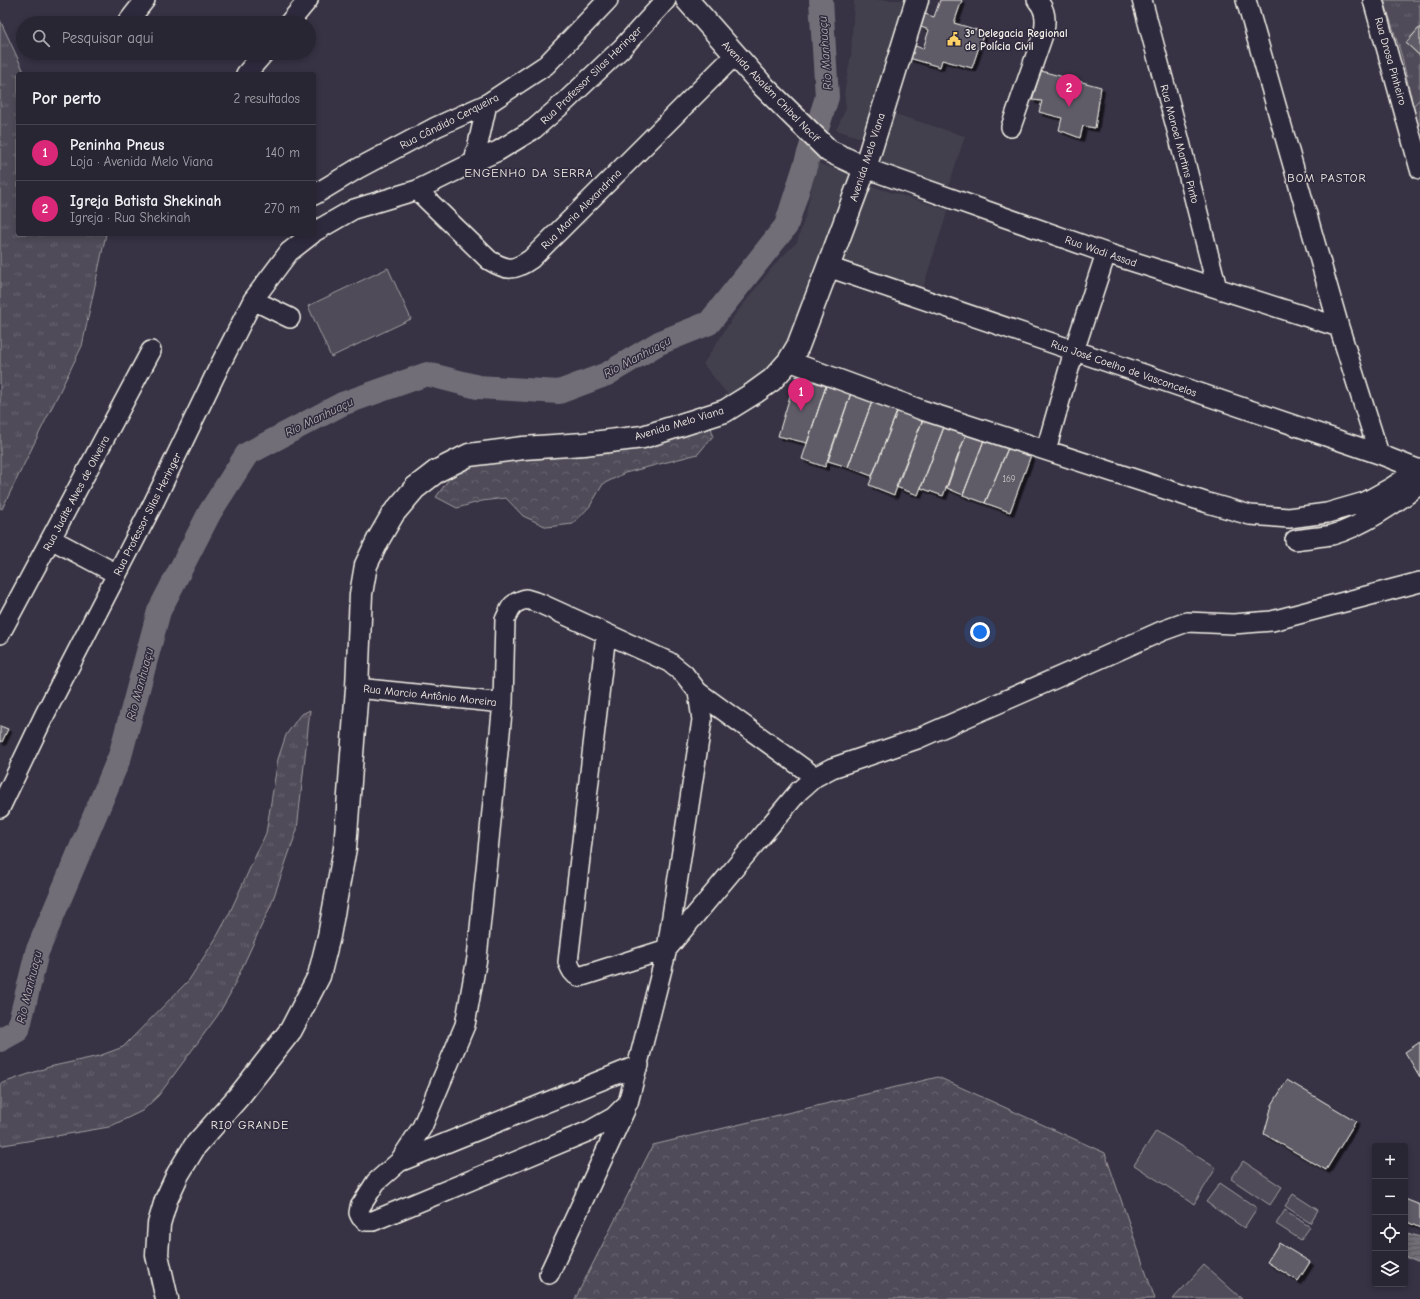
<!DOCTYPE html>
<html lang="pt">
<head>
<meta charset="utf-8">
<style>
	:root { --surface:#292633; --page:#312e3b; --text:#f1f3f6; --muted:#a5a5ac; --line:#45434e; --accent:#db2777 }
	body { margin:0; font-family:"Comic Neue",sans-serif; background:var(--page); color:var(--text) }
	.controls { position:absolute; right:12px; bottom:12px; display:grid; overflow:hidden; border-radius:4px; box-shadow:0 2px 6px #0003 }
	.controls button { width:36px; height:36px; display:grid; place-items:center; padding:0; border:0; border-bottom:1px solid var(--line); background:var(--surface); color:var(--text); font:20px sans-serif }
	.you { position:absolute; left:980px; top:632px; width:14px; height:14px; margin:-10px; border:3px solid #fff; border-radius:50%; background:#1a73e8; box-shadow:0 0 0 6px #1a73e833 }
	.badge { display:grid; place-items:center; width:26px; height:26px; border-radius:50%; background:var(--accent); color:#fff; font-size:13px; font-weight:700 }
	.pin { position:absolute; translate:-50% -33px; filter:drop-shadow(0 1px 2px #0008) }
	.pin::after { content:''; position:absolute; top:21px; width:14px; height:12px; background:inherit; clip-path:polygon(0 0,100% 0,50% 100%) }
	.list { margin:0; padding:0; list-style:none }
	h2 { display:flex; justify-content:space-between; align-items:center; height:52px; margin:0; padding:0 16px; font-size:17px }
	h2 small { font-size:13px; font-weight:400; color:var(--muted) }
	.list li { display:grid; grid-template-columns:26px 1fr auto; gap:12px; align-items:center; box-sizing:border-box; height:56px; padding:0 16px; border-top:1px solid var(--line) }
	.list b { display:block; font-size:15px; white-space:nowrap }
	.list p { margin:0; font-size:13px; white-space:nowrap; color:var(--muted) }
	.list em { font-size:13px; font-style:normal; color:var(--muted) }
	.icon { flex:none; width:22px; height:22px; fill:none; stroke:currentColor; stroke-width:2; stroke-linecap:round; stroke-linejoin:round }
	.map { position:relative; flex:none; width:1420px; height:1299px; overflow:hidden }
	.search { position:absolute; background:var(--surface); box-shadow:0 2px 6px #0003; left:16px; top:16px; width:300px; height:44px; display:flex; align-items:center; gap:10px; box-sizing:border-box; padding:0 14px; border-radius:22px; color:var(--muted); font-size:15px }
	.panel { position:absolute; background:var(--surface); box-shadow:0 2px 6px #0003; left:16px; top:72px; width:300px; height:164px; border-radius:4px }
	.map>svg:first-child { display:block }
	.built { fill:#433f4e }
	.grass { fill:url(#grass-tufts); stroke:#a29ea0 }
	.forest { fill:url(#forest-crowns); stroke:#a29ea0 }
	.garden { fill:#504b59; stroke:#a29ea0 }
	.water { fill:url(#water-rules); stroke:#a6a2a4 }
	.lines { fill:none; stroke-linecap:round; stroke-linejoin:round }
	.river { stroke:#726e77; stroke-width:24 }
	.building { fill:#5f5c67; stroke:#f4f1e8; filter:url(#shadow) }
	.minor-casing { stroke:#f4f1e8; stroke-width:22 }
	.major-casing { stroke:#f4f1e8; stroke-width:25 }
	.minor { stroke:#2f2a3d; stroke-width:19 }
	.major { stroke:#2f2a3d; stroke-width:22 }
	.labels { text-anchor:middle; stroke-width:3; stroke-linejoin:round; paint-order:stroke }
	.number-label { font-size:9px; fill:#cfccc8 }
	.poi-label { font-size:11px; font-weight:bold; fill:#f4f1e8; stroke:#2f2a3d; text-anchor:start }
	.street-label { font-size:11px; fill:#f4f1e8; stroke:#2f2a3d }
	.water-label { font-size:12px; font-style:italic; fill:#bab6b5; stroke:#2f2a3d }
	.neighbourhood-label { font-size:12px; letter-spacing:1px; fill:#f4f1e8; stroke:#2f2a3d }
</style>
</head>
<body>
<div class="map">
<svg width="1420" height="1299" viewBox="0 0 1420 1299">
	<defs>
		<pattern id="grass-tufts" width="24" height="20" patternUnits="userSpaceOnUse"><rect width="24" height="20" fill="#504b59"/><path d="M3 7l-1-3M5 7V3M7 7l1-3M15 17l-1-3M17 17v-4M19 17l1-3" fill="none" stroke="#6a6571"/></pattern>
		<pattern id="forest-crowns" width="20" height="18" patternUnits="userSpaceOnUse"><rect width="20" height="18" fill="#504b59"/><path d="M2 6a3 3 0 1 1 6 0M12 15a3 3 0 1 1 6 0" fill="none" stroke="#6a6571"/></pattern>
		<pattern id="water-rules" width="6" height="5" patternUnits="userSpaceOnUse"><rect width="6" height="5" fill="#726e77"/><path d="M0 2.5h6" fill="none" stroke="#5b595c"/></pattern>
		<filter id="shadow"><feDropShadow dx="3.5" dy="3.5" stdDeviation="0" flood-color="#0009"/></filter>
	</defs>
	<rect width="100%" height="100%" fill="#373244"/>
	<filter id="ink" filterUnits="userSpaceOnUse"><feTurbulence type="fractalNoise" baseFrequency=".025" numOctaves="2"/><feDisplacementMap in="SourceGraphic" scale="8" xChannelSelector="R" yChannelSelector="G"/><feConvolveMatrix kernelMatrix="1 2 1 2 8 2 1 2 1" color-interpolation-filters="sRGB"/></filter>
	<g filter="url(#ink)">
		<!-- built -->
		<path class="built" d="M854,0H909L869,129L861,138L836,130L846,108L844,93L851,55Z
			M892,113L965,136L948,188L875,162Z
			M817,163L851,174L826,254L787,345L765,374L732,400L703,364L734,316L775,264L797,242L806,213Z
			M865,184L948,210L922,291L834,263Z"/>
		<!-- grass -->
		<path class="grass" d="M1384,0H1420V27L1406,43L1420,56V99L1413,106L1402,57Z
			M0,20L25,74H18V234H106L82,346L2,509L0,508Z
			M310,710L297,830L271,905L230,994L218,1015L159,1095L142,1111L109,1127L4,1145H0V1084L49,1067L99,1056L123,1047L189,980L216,938L229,914L266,833L278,759L286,735L300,715Z"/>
		<!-- forest -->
		<path class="forest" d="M711,426L713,436L698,454L625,473L603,484L590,506L573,524L547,527L523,516L506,498L482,501L457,508L436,497L452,475L476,465L523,460L590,455L661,440Z
			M938,1077L1105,1153L1155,1299H575L653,1145Z"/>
		<!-- garden -->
		<path class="garden" d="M1420,99V126L1418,125L1413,106Z
			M388,268L411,319L331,357L308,306Z
			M1156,1131L1216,1168L1194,1204L1134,1165Z
			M1243,1161L1282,1187L1270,1205L1231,1179Z
			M1220,1183L1257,1208L1244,1228L1206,1202Z
			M1293,1194L1318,1210L1310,1223L1285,1206Z
			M1285,1210L1310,1227L1301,1240L1276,1224Z
			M1204,1265L1242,1299H1173Z"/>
		<!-- water -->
		<path class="water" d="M1405,1232L1420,1237V1263L1405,1257Z"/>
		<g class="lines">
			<!-- river -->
			<path class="river" d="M0,1040L18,1030L37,952L120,756L159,611L210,512L247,454L342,404L427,374L478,387L559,392L607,374L659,343L709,323L786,226L827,97L821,0"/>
		</g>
		<!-- building -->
		<path class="building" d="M940,0H962L954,23L984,32L972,68L942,60L940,67L909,58L913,45L923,49L929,30L921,27L925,14L934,17Z
			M1420,27V56L1406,43Z
			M1041,71L1101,87L1095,128L1083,126L1080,138L1059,130L1062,118L1039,112L1042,101L1032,100Z
			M796,376L826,386L807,443L778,436Z
			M826,386L851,393L825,467L802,459Z
			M851,393L873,399L848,467L828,461Z
			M873,399L898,409L872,476L848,467Z
			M898,409L923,419L894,495L869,485Z
			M923,419L944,427L918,495L896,487Z
			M944,427L966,434L943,496L921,488Z
			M966,434L984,440L963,495L947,488Z
			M984,440L1008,448L985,503L963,495Z
			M1008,448L1031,455L1010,512L985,503Z
			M0,726L8,729L2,742L0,741Z
			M1420,1042V1077L1405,1052Z
			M1287,1080L1356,1121L1326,1170L1264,1134L1272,1105Z
			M1405,1199L1420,1205V1228L1405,1221Z
			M1279,1243L1310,1262L1298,1281L1267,1262Z"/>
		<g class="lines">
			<!-- minor casing -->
			<g class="minor-casing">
				<path id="minor" d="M1142,0L1179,138L1217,288
					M1246,0L1339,327L1379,454
					M1373,0L1420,169
					M127,23L145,0
					M289,23L308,0
					M246,74L264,53
					M1011,127L1044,32C1046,20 1046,10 1037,0
					M474,162L487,104
					M865,168L1106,253L1339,327
					M417,190L489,260C507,271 514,271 531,259L735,55
					M314,195L357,169L436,127L487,104L546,65L608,0
					M314,232L354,209L417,190L474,162L498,151L534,129L566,101L622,48L666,0
					M828,267L1379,454L1420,470
					M253,300L290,318
					M789,361L922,410L1208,503L1250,515L1289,518L1327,513L1365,502L1392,487L1420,469
					M1046,450L1074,351L1106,253
					M51,539L117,574
					M1295,540C1307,538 1320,537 1332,535C1361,527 1397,503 1420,484
					M526,599L539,603L669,662L684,674L698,692L702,720L667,949L628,1103L614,1117L589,1131L373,1221H366L361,1217L359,1213L360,1207L376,1182L399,1162L422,1127L465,1025L477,958L503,703L505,620C511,607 511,603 526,599Z
					M0,634L151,351
					M606,634L568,962C571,969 572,973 579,977L667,949L799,791L815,777L832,768L917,739L1079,668L1162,631L1187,622L1233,624L1272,621L1420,582
					M357,688L503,703
					M698,692L815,777
					M0,808L45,714L153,504L219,367L253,300L289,252L312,234
					M399,1162L639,1065
					M549,1274L625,1110"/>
			</g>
			<!-- major casing -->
			<g class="major-casing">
				<path id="major" d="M687,0L763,86L829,151L865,168
					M167,1299L157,1255L159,1224L166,1200L178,1174L195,1146L240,1095L291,1030L319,976L329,936L345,848L357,688L361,594L366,565L378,540L393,514L415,488L437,471L469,455L523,448L584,444L643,437L725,411L754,393L772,380L789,361L798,346L828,267L865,168L917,0"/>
			</g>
			<!-- minor -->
			<use href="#minor" class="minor"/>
			<!-- major -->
			<use href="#major" class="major"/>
		</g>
	</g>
	<!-- icons -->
	<defs>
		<g id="civic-bare" transform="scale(1.08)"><path d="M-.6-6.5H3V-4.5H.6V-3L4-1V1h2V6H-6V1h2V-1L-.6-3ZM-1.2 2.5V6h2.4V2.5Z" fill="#ffd166" stroke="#2f2a3d" stroke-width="2.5" paint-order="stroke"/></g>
	</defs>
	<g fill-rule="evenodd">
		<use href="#civic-bare" x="954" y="39"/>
	</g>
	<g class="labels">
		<!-- number labels -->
		<g class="number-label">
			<text x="1009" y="482">169</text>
		</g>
		<!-- poi labels -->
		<g class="poi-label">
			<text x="965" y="37">3ª Delegacia Regional<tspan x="965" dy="13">de Polícia Civil</tspan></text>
		</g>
		<!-- street labels -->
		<g class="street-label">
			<text transform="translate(1391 61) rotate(74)" y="4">Rua Drosa Pinheiro</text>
			<text transform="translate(591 75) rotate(-44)" y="4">Rua Professor Silas Heringer</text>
			<text transform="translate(771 91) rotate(46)" y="4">Avenida Abalém Chibel Nacif</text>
			<text transform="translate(449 121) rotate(-27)" y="4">Rua Cândido Cerqueira</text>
			<text transform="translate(1180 144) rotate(75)" y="4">Rua Manoel Martins Pinto</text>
			<text transform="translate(867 157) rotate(-72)" y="4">Avenida Melo Viana</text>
			<text transform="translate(581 209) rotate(-45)" y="4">Rua Maria Alexandrina</text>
			<text transform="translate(1101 251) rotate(19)" y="4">Rua Wadi Assad</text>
			<text transform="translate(1124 368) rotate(19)" y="4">Rua José Coelho de Vasconcelos</text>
			<text transform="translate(679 423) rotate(-17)" y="4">Avenida Melo Viana</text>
			<text transform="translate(76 493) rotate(-62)" y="4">Rua Judite Alves de Oliveira</text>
			<text transform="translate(147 514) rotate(-63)" y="4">Rua Professor Silas Heringer</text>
			<text transform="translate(430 695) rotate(6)" y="4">Rua Marcio Antônio Moreira</text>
		</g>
		<!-- water labels -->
		<g class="water-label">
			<text transform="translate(825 53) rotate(-94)" y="4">Rio Manhuaçu</text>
			<text transform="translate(637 357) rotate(-28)" y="4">Rio Manhuaçu</text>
			<text transform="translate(319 417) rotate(-26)" y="4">Rio Manhuaçu</text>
			<text transform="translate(140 684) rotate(-75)" y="4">Rio Manhuaçu</text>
			<text transform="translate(29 987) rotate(-76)" y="4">Rio Manhuaçu</text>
		</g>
		<!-- neighbourhood labels -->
		<g class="neighbourhood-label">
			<text x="529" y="177">ENGENHO DA SERRA</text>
			<text x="1327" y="182">BOM PASTOR</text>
			<text x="250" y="1129">RIO GRANDE</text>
		</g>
	</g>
</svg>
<div class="controls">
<button>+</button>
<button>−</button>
<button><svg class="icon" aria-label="locate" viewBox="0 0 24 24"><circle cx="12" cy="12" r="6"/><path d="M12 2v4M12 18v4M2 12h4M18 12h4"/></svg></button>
<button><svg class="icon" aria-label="layers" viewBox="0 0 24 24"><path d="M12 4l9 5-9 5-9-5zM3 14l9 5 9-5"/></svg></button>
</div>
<div class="you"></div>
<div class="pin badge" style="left:801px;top:411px">1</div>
<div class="pin badge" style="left:1069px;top:107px">2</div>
<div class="search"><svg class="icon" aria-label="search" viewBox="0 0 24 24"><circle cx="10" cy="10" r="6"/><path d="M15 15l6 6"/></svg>Pesquisar aqui</div>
<section class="panel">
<h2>Por perto<small>2 resultados</small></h2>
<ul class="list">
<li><span class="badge">1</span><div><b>Peninha Pneus</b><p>Loja · Avenida Melo Viana</p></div><em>140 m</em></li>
<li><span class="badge">2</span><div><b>Igreja Batista Shekinah</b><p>Igreja · Rua Shekinah</p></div><em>270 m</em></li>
</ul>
</section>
</div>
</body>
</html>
